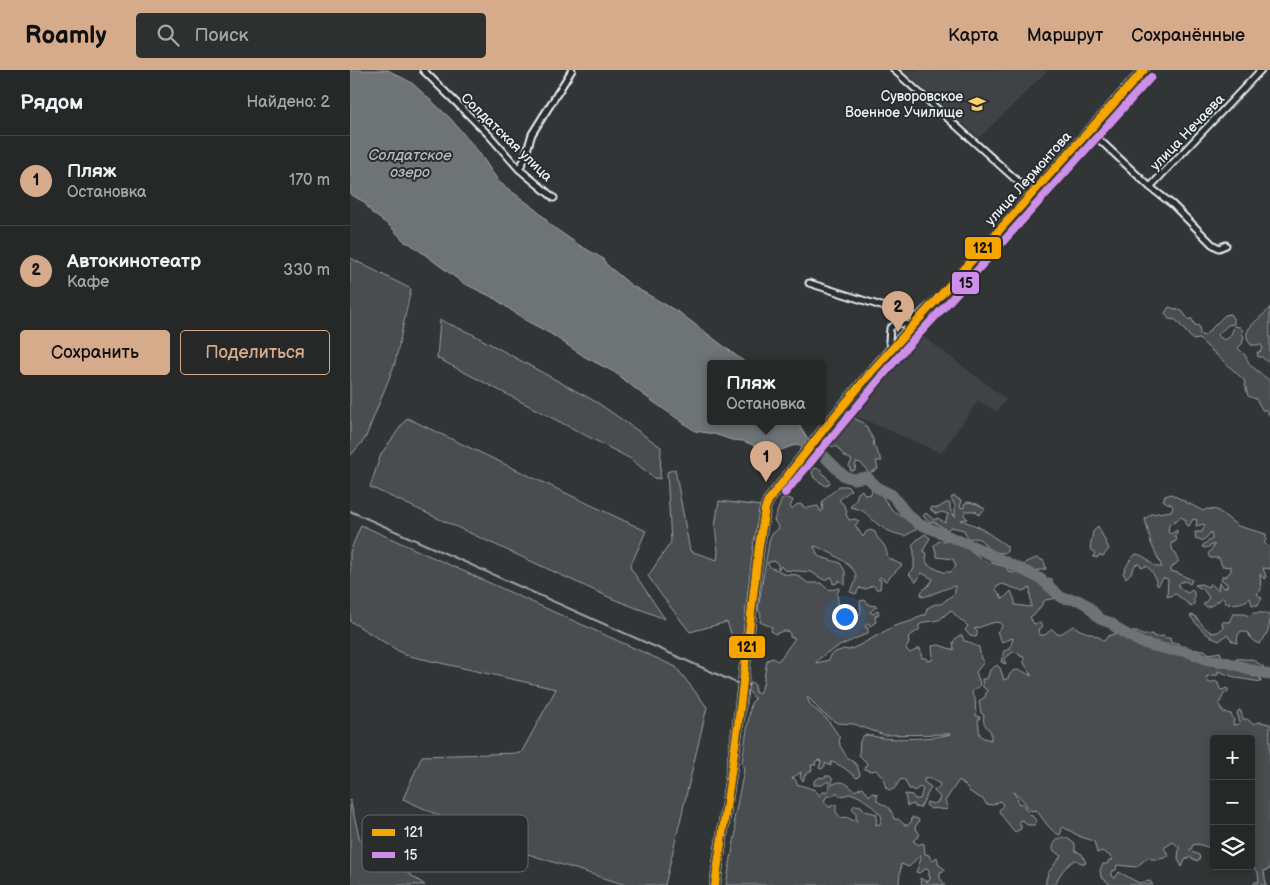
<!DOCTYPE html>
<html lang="ru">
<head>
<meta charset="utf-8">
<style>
	:root { --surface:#262828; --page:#2e3030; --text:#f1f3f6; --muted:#a4a6a8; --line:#424445; --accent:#d6ab8b }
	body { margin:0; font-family:"Balsamiq Sans",sans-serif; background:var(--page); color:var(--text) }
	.controls { position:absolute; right:15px; bottom:15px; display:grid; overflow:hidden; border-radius:5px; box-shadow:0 2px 12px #0003 }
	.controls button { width:45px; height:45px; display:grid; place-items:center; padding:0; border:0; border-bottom:1px solid var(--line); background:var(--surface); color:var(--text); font:25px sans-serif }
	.you { position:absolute; left:494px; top:546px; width:18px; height:18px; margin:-12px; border:4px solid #fff; border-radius:50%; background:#1a73e8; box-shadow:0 0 0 8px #1a73e833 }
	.badge { display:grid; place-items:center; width:32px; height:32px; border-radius:50%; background:var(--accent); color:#111; font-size:16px; font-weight:700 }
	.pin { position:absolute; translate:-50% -41px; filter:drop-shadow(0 1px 2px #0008) }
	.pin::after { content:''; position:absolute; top:26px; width:18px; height:15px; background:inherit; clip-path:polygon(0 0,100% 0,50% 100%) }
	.popup { position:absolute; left:357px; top:290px; width:118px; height:65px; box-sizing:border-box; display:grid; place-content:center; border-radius:5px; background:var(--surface); filter:drop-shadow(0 1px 4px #0005); font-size:16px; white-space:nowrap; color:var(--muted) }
	.popup b { font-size:19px; color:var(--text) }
	.popup::after { content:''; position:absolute; left:50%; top:100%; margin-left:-10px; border:10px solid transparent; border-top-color:var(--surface) }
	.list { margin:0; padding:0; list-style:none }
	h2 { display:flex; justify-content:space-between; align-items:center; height:65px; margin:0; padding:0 20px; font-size:21px }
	h2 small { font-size:16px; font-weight:400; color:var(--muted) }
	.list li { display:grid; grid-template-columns:32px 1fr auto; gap:15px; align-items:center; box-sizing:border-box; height:90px; padding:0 20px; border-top:1px solid var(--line) }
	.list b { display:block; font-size:19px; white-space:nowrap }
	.list p { margin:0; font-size:16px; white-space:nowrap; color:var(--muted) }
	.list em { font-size:16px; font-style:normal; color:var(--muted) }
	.actions { display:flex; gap:10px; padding:15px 20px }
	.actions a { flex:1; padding:11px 0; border:1px solid var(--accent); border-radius:5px; text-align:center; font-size:18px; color:var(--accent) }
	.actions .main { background:var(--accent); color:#111 }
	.icon { flex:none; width:28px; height:28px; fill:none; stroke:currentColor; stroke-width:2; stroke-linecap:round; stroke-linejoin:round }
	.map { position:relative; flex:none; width:920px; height:815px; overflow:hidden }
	header { display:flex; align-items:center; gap:30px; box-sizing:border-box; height:70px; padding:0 25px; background:var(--accent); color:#111 }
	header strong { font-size:24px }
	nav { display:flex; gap:28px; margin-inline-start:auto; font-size:18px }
	.search { width:350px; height:45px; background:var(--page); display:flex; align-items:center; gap:12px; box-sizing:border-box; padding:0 18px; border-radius:5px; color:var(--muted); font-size:19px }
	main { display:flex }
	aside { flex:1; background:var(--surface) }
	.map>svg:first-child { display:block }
	.built { fill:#3f4244 }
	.green { fill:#494d4f; stroke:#989fa4; fill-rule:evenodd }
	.water { fill:#6e7376; stroke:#9fa5aa }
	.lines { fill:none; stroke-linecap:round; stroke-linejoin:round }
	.stream { stroke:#9fa5aa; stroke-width:2 }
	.river { stroke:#6e7376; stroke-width:11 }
	.minor-casing { stroke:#e8f1f8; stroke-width:9 }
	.primary-casing { stroke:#e8f1f8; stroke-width:12 }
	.minor { stroke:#2a2d2e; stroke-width:5 }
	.primary { stroke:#2a2d2e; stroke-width:9 }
	.bus-1-casing { stroke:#2a2d2e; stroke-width:11 }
	.bus-2-casing { stroke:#2a2d2e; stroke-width:11 }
	.bus-1 { stroke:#f7a600; stroke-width:8 }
	.bus-2 { stroke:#ce8fe9; stroke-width:8 }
	.labels { text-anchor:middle; stroke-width:4; stroke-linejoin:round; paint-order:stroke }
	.poi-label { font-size:14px; fill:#e8f1f8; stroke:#2a2d2e; text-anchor:end }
	.street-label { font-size:14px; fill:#e8f1f8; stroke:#2a2d2e }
	.water-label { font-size:15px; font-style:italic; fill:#b1b8be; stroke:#2a2d2e }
	.key { fill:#2a2d2e; stroke:#63686b; stroke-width:1 }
	.key-label { font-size:14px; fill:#e8f1f8 }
	.line-badge { stroke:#2a2d2e; stroke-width:2 }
	.pale-badge-label { font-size:14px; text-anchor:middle; font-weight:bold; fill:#111 }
</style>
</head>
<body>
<header>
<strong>Roamly</strong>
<div class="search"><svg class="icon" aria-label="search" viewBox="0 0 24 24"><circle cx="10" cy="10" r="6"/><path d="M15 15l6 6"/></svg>Поиск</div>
<nav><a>Карта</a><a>Маршрут</a><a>Сохранённые</a></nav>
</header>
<main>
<aside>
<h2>Рядом<small>Найдено: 2</small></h2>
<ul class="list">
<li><span class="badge">1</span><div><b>Пляж</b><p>Остановка</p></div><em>170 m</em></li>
<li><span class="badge">2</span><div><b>Автокинотеатр</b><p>Кафе</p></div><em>330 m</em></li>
</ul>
<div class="actions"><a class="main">Сохранить</a><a>Поделиться</a></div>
</aside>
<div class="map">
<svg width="920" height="815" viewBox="0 0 920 815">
	<rect width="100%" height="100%" fill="#323536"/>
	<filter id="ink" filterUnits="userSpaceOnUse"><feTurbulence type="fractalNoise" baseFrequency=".02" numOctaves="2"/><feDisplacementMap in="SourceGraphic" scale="10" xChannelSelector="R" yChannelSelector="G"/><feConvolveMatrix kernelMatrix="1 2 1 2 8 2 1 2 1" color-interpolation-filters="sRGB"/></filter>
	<g filter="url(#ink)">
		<!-- built -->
		<path class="built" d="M552,0H698L629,68Z
			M570,264L656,329L647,342L628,331L591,383L503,345Z"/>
		<!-- green -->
		<path class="green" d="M0,188L61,219L45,293L15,369L0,386Z
			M819,237L832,241L839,250L841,248L845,255L849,256L850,264L854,266L875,245L880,244L884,250V254L878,255L867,265L874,270C880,268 882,263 884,256L890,257L893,261L892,264L894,266L892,274L888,278L895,285L900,295L920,311V346L915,339L913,341L906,329L898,326L894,310L849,269L843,270L826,250L819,249L815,243Z
			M920,237V294L912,287H908L907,282H910L913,278L911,275H901C887,258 912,250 920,237Z
			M90,250L122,264L248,333L311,377L310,409L304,408L281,389L87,288Z
			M497,345L514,353L523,369L524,376L532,391H526L528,399L519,403L511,393L506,392L505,400L501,401L499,396L502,390L494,386L487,377L478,376L474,373Z
			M57,348L296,461L280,497L315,549L263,529L20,417L31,384Z
			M465,398L470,399C473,405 478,407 480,413L476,416L464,408L462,402Z
			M325,399L340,481L367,490L368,482L365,456L369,431L412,436L398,522L391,592L377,552L340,562L312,526L298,506L321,472L317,402Z
			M489,416H497L501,420L489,430L493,434L497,441L496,444L499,450L505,449L509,451L508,453L505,455L513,467L516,462L520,460L525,462C527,470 534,472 536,480C537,482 537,485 538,488L552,495L536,511L530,507L528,509L531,510L530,519H526L523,515L516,519H511L510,517L506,524L500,522C503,517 506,512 506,506C505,495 474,478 464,476L468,486L490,493L495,501V515L489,510L487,513L483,514L482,507L474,510L461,502L434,500L431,496L429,499L428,498V494L424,491L417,493L421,498L428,500L433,504L447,505L458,513H471C478,521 481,520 490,518L487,524L489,539L483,543L487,554L493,556L492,560L501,557L511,542L510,531L515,530L519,535L527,536L520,542L523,544L528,540L529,544L525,546L526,552L520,556L518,553L516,554L515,557L518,558V563C505,570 472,581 466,593L479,590L480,585L485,582L494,579L499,580L512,574L544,556L562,551L572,545H576L577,538L585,534H591L605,523V516C595,518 580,526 572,527L571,522L579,515L583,509L572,503L566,512L559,504L564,499V481L562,475L568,469L575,464L580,468L573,481L577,484L576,490L578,495L593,502H601L606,496L603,489L587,487L584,475L589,471H598L617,478L635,491L656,497L659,502L664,503L668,494L673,496L676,492L687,488L694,491L696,499L684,501L680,507L693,512L698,508L702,509V517L707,522L712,531L707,528L695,530L686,543L680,547L684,554L690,553L693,557L688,560L690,565H695L702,559L707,564C714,564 718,558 724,556C733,564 745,562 754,571L758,566L765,564L773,558L777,562H787C794,567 795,565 802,564L804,567L814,566L815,568H820L821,573H828L832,579L855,580L859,584L870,582L872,587L869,591L865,592L864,594L867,597C875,598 882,596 886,589C892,588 896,590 902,589C904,590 912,596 914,597L911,600L902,601L901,606L910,607L911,612L887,608L868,601V605H862L856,607L859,613L867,611L870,619L872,620L877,618L879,621L877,623L874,624L869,634L873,642L881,644L884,650L883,655L889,654L890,652L887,643L889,640L891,641L893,649H897L903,654L910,652L920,654V799L914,801L916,815H903L905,812H909L908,802L901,796L897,799L894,796H901V669H864V779L847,774L843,775L840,781L849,785L850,789L847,791L840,787L835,790L832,797L828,789L829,777L823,772L814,778L819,786C810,790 806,790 797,788L786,797L767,795L766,800L762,801V806L765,808L769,802L789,813L800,811L803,815H758L759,813L751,807L750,800L753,794H757L759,790H763L760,786L752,781L747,783L744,771L731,767L713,757L711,758L712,760L710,765C700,762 693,748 686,740L681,741C675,735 671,725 663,722L668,729V733L673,734L676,740L687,751L684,755H677L674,751L670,750L669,753L671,755V759L665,762C663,760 650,744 649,741L653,735L650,731L643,735L636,734L634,730L620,722L617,717L609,710L595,731L598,739C592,741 587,737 581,739L576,735L577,732L583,734L588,732L590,727L584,721V719L589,718L590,714L579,708L574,709V712L581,717L570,738L565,737L564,734L557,736L555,724L562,725L565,729H570L573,719L570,717L564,721L562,719H559L555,710L551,709L544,719L539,720L536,718L533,708L526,700L520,701L514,699L517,693L509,685L510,671L514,665C520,665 526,667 533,668C545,670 591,668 600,664L534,665L504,654L487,653L471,642L459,628H457L461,636L477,649L489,666L490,676L497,687L507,695L510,705L507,708C499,702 491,694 481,692V696L475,693V696L472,699L469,698L471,691L468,690L465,692L466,695H461L462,700L455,705L453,711L450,707L451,702L442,708L445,709L447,714L465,720L470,726L471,723L477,721L480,717L478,711L472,715H464V711L470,707L473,708L475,706H480L482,708V715C491,709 498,713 504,721L513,717L519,726L522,723L527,724V731C538,738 540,735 544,749H548L555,755H558L561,752L562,747L568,749L569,751L565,757L570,765L563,771L569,775L572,773L574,774L575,784L579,785L581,791L587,787L589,795L596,800L590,802V808L595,815L580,814L571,815L570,808L577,812L581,808L579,807V800L577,798L569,803L566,802L571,789L570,785L559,797L551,794L549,813L547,815H376L386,761L384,750L394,700L392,692L401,633L405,629L397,619L401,612L405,615V623H409L413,615L417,590L423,588L427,591L431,588L445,568L440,567V563C435,559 431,562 425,564L421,561L422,557L410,552L411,545L408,539L419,472L421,465L429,458L424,450L432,429L438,428L443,430L440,437L442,439L446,435L450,434L456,438L468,436L471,442L473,440L472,433C475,426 484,423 489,416ZM652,514L673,521L680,518L681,537L665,535V531L661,521L653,529L645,518ZM601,540L605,545L618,556L615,560L620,566L626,567L628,562L624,559L645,552L651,553L652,557L647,562L652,572L663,568L660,579L654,581L651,592L656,594L654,589L663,582L668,583L670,586L674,587V593L682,606C672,601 663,595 658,608L654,610L650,598L647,595L640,600L637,609H632L633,617L637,620L635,627L629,631L631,643L634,645C632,654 636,656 641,662V670L634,668L630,665L628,651L630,647L626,646L625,628L622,624L623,620L629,617L630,613L626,602L634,592L631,589L629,577C623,576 620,571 614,571L612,565L607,567L603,572L604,580L589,575L582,576L583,586L582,590L577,591L576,588H572L570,578L560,583L556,579L559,573L558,567L569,560V555L575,552L589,550ZM487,722L489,726C494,726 497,724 501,724C510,724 527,740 532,747L530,754L526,755L527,744L515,741L511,736L505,735L502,738L506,743V752L496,747L491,748L486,742V734L481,736L480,738L474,731L477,726H482Z
			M522,419L529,422L543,441L557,449L567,459L555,466C546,464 536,461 529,455C515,445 519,441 500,437L506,430L508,423L512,420L515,425L521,424Z
			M821,424L853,441L857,439L867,440L888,456L916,464V470L914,473L920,478V499L913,498L916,507L914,509L910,504L911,520L907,524L912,528L908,535H902L900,528C893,534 885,534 875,533L873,527L864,534L858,537L853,535L859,528L854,520L845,515L851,514L858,517L860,513L868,520L869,513H871L874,518L877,517V514L871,509L873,505L875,507L881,501V497L872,496L869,488H860L858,484L864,476V474L856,478L852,477L854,474L862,469L861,462L857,467L852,471L850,469H846L845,462H852L855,455L854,454L846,456L847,450L843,449L839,456L836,455V450L831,447L819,455L818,462L821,464L827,460V463L824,466L827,469L825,472L821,473L823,481L826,483V487L828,489V492L821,498V501L828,503L842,510L840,514L835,511L831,512L828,515L832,520L838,523L842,520L844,522V534L841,536L826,524L817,527L818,509L813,508L808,516L806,514C806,507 802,500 796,496L792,498L789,494L785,495L781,503L776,508L773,503L780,490L786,484C789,485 792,485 794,487C802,491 801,498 812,497L801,473L795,449L801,444L821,441L823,437L821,434L817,433L813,430L815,426Z
			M604,426L612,431L610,437L614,438V434L618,432L627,434L635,439L629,445L625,441H615L614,445L618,449L611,450L629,457L657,476V482L651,483L637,480C634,470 628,466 618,469L614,460L601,457L597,460L584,452H579L573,446L576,443L584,450L588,448L595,453L598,444L592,442L586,444L581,440V437L588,438L596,433H600V439L605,447V436L601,428Z
			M11,455L326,597L357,637L315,815H276L162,779L53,729L72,686L171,683L206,619L55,585L0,551V482Z
			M748,456L759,479L753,486L749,485L747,488L743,487L745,483L740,478L743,462Z
			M902,543H915L920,546C920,557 917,567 909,574L902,570L898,563L891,561L888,565L887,573L882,571L877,565L869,571C856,566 849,557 840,546L844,545L855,558L862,563L868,562L873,558L872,552H879L883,544H894L899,546Z
			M0,730L10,770L75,815H0Z
			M712,767L717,768L725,774V781L732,784L736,793L733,794L726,790C719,792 706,807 706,815H695L698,803L711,786L703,780C703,773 706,770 712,767Z"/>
		<!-- water -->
		<path class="water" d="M0,0H38L62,13L100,48L128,81L149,112L180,135L195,148L199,154L229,175L252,188L257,195L281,215L330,243L396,293H361V351H451L450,357L457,368L455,374L442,376L431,380L418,381L393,371L382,370L364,364L345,361L295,326L264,302L235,287L201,264L175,250L144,228L113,213L59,173H56L40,156L22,143L14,132L0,124Z"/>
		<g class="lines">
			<!-- stream -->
			<path class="stream" d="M0,441L389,614"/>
			<!-- river -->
			<path class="river" d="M455,374L473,385L494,406L503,409L517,407L528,418L542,425L557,444L569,454L625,477L691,509L712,528L728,530L737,535L750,549L761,553L769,560L792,573L820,580L835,581L858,590L872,591L920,605"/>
			<!-- minor casing -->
			<g class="minor-casing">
				<path id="minor" d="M73,0L139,65L169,99L204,128
					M544,0L682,124
					M740,61L800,117L822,134L862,174L869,178L876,175
					M169,99L174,90L182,64L222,0
					M800,117L911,0
					M459,213L569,248
					M543,278L539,271L540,258C548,252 553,253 562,256"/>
			</g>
			<!-- primary casing -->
			<g class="primary-casing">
				<path id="primary" d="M365,815L388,655L409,476L415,439L418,431L474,359L523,300L569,248L589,228L794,0"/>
			</g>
			<!-- minor -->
			<use href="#minor" class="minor"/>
			<!-- primary -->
			<use href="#primary" class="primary"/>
			<!-- bus-1 casing -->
			<g class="bus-1-casing">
				<path id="bus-1" d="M365,815L388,655L409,476L415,439L418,431L474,359L523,300L794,0"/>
			</g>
			<!-- bus-2 casing -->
			<g class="bus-2-casing">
				<path id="bus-2" d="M435,423L554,280L596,235L801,7"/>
			</g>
			<!-- bus-1 -->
			<use href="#bus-1" class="bus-1"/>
			<!-- bus-2 -->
			<use href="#bus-2" class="bus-2"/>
		</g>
	</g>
	<!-- icons -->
	<defs>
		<g id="university-bare" transform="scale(1.35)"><path d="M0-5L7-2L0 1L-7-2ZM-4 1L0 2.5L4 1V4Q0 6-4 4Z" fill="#ffd166" stroke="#2a2d2e" stroke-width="2.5" paint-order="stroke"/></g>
	</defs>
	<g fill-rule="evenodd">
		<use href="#university-bare" x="627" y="34"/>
	</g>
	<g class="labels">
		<!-- poi labels -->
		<g class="poi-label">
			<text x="613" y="31">Суворовское<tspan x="613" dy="16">Военное Училище</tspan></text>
		</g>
		<!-- street labels -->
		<g class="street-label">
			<text transform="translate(837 62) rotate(-46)" y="5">улица Нечаева</text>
			<text transform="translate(157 67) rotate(44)" y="5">Солдатская улица</text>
			<text transform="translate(678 108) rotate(-48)" y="5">улица Лермонтова</text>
		</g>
		<!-- water labels -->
		<g class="water-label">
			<text x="60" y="90">Солдатское<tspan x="60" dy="17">озеро</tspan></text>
		</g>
	</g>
	<!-- legend -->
	<rect x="12" y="745" width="166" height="57" rx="8" class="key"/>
	<rect x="22" y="759" width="23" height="7" fill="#f7a600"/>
	<rect x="22" y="782" width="23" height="6" fill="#ce8fe9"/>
	<g class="key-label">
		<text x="54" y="767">121</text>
		<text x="54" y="790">15</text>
	</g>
	<g class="line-badge">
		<rect x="614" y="166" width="38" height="24" rx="5" fill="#f7a600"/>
		<rect x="601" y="201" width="29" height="24" rx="5" fill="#ce8fe9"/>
		<rect x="378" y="565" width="38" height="24" rx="5" fill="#f7a600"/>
	</g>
	<g class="pale-badge-label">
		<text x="633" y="183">121</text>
		<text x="616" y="218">15</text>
		<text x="397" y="582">121</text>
	</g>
</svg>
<div class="controls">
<button>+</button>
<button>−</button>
<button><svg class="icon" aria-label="layers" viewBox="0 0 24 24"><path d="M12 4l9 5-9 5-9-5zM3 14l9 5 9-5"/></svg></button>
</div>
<div class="you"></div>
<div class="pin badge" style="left:416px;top:412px">1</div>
<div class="popup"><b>Пляж</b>Остановка</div>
<div class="pin badge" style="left:548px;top:262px">2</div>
</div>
</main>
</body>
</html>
